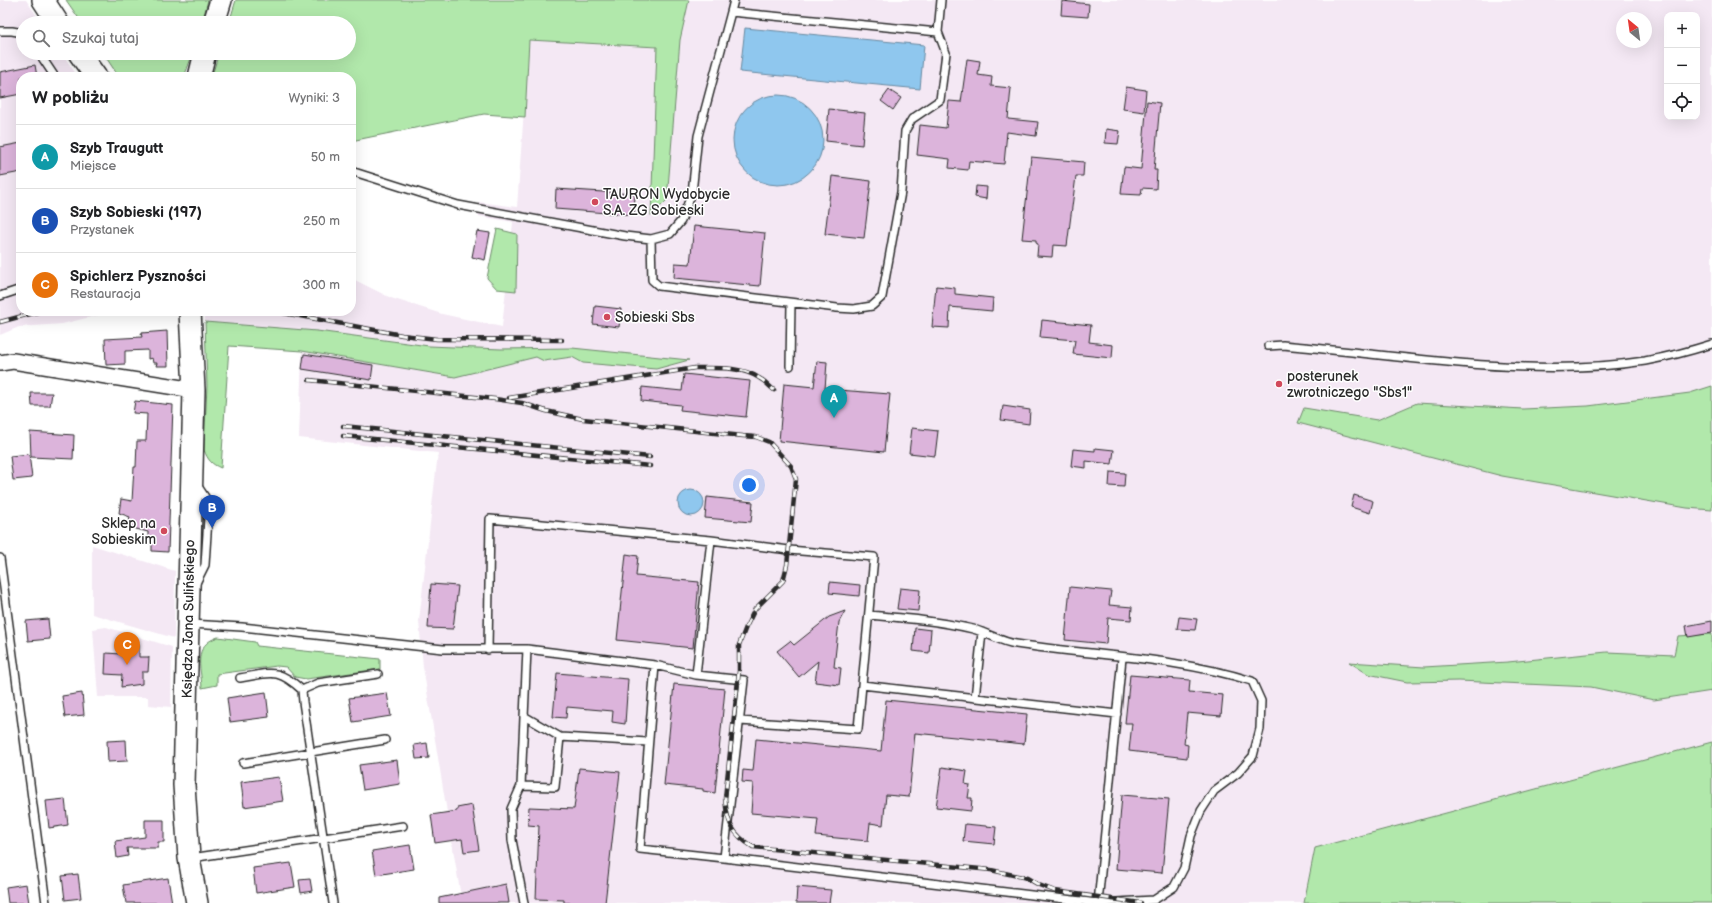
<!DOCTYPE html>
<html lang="pl">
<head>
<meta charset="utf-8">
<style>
	:root { --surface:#fff; --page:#f2f2f2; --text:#202124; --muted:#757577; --line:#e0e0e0; --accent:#1a73e8 }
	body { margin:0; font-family:"Balsamiq Sans",sans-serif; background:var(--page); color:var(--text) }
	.controls { position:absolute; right:12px; top:12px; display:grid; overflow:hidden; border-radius:8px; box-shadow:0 4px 16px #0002 }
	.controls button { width:36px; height:36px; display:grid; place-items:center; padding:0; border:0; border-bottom:1px solid var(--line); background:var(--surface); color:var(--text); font:20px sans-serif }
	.compass { position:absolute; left:1616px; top:12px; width:36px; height:36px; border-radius:50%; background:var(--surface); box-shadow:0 4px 16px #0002; rotate:331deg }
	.you { position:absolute; left:749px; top:485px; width:14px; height:14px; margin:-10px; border:3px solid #fff; border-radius:50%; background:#1a73e8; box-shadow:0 0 0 6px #1a73e833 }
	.badge { display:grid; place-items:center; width:26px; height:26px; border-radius:50%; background:var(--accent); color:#fff; font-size:13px; font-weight:700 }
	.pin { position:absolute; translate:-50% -33px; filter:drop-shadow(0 1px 2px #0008) }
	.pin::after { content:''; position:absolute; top:21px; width:14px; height:12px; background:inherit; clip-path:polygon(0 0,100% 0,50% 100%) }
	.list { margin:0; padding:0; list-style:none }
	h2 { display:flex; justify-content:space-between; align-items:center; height:52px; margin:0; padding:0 16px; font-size:17px }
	h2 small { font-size:13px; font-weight:400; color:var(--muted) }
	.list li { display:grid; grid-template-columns:26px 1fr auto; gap:12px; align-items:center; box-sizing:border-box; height:64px; padding:0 16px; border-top:1px solid var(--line) }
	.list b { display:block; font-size:15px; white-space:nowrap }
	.list p { margin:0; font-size:13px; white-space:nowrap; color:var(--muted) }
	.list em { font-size:13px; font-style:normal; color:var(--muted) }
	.icon { flex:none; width:22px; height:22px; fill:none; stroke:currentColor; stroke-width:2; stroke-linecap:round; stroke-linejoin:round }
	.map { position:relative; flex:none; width:1712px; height:903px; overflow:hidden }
	.search { position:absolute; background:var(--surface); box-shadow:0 4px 16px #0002; left:16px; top:16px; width:340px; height:44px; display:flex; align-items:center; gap:10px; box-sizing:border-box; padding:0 14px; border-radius:22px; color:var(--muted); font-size:15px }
	.panel { position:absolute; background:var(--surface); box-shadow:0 4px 16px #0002; left:16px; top:72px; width:340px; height:244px; border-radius:16px }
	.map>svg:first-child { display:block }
	.built { fill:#f4e8f4; fill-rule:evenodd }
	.green { fill:#b1e8ab; stroke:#6e8a6b }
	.water { fill:#8fc7ee; stroke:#6789a0 }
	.building { fill:#dcb4db; stroke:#2b2b2b }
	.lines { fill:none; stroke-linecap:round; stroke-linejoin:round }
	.lane-casing { stroke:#2b2b2b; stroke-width:10 }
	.street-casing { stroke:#2b2b2b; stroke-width:18 }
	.secondary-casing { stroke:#2b2b2b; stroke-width:24 }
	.lane { stroke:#fff; stroke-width:7 }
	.street { stroke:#fff; stroke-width:15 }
	.secondary { stroke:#fff; stroke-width:21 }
	.rail-casing { stroke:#2b2b2b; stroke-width:4.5 }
	.rail { stroke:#fff; stroke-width:3; stroke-dasharray:9; stroke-linecap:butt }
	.poi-dot { fill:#d1495b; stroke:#fff; stroke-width:1.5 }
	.labels { text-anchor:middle; stroke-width:3; stroke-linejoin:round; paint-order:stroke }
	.poi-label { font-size:14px; fill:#2b2b2b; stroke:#fff; text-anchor:start }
	.street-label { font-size:14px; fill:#2b2b2b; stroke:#fff }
</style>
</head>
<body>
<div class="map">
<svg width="1712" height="903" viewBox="0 0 1712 903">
	<rect width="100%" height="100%" fill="#fff"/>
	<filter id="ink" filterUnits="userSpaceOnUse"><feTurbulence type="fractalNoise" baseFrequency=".025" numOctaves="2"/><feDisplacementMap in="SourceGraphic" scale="8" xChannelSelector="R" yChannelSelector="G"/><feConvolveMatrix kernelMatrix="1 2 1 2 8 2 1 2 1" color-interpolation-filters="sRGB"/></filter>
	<g filter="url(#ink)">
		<!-- built -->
		<path class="built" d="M0,0H26L42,23H23V53H62L78,77H21V311H144L111,312L62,324L19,327L0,335Z
			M689,0H1712V742L1315,848L1304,903H462L423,667L419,621L438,453L299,438L302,351L455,377L501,349L429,346L317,331L205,322V311H351V278L391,298L442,314L502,327L513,222L478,216L479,202L517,207L529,40L663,48L680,40ZM1667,15H1697V117H1667ZM1622,18H1646V42H1622Z
			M92,545L175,571L174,638L92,614Z
			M106,627L172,647L171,707L148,705V697H98L93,629Z"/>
		<!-- green -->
		<path class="green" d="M66,0H208L202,23H82Z
			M236,0H689L680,40L667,200L651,216L657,47L529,40L525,117L484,114L351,141V77H218L213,72L219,53H349V23H229Z
			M103,53H193L184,77H119Z
			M497,229L517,234L516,291L497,289L487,278Z
			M205,322L317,331L429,346L501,349L572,348L689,360L656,369L583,363L572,357L544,361L536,357L455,377L302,351L229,346L221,468C211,464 208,460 204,450L207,386Z
			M1712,386V510L1687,508L1502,476L1298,423L1304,408L1377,420L1417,403L1523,409L1588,406L1690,393Z
			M1712,634V691L1654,700L1591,687L1459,681L1407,682L1368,674L1349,662L1424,667L1508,662L1607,652L1674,655L1678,636Z
			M218,637L255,642L257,646L380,659V669L306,679L295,677L286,667L277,666L217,674V685L202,688C201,666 192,646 218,637Z
			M1712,742V903H1304L1315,848Z"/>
		<!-- water -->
		<path class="water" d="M745,28L924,45L920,89L740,72Z
			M733 140a45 45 0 1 1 90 0a45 45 0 1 1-90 0Z
			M678 503a13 13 0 1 1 26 0a13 13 0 1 1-26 0Z"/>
		<!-- building -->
		<path class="building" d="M1062,1L1089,4L1088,17L1061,15Z
			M967,59L980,61L978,75L992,77L991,86L1011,88L1008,119L1038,122L1036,136L1007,132L1004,164L969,161L968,170L949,168L950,159L917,155L920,125L946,128L949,101L961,102Z
			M35,65L37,77H21V94L0,98V72Z
			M1126,87L1146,90L1144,112L1123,109Z
			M889,90L901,98L893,110L881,101Z
			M1147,101L1160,103L1154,170H1157L1156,189L1142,188L1141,195L1121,194L1124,167L1141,169Z
			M829,109L865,113L862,145L826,141Z
			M1106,129L1120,131L1118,144L1105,143Z
			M21,143V172L0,176V147Z
			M1031,157L1084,162L1083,176H1076L1067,246L1053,245L1052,257L1037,256L1038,244L1036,243V240L1022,239Z
			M832,176L871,181L864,238L825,234Z
			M976,186L987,187L986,199L975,197Z
			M556,189L635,194L634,215L555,209Z
			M694,226L765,233L760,286L674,278L675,263L690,264Z
			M477,231L490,233L485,260L472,257Z
			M936,286L955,288V294L993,298L992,311L950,307L949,328L932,327Z
			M595,306L621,309L619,327L593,324Z
			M1042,320L1091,325L1089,342L1113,345L1112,358L1073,354L1075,340L1040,337Z
			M167,331L168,366H156L157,363H153L152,358L148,359V350L125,351V364L106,365L105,339L142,337L141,333Z
			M304,354L373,365L371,380L302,369Z
			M817,361L827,362L825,389L890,394L884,452L779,441L784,384L814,387Z
			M684,374L750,381L746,417L680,410L681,405L641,401L642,387L682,391Z
			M31,393H52L50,406H32Z
			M135,401L173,405L168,552L152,551V543H148V532L128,527L130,517L119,513L121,499L132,501L134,467H136L137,441H146L147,414L133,413Z
			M1003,406L1030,410L1029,424L1001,420Z
			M912,428L938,431L935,456L909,453Z
			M30,432L74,435L73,459L31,457Z
			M1095,448L1114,450L1112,464L1086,461V468L1071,466L1073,449L1095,451Z
			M29,454L32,478L13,480L10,456Z
			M1110,472L1125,473L1124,487L1109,486Z
			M1354,495L1373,501L1370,513L1351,507Z
			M707,497L753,502L751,522L705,518Z
			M626,554L638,556L636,576L699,582L693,648L617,640Z
			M830,582L860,585L859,596L829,593Z
			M431,584L458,586L453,629L428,628Z
			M1070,587L1111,591L1109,605L1132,607L1131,620L1108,618L1106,644L1065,640Z
			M900,588L920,590L918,611L897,609Z
			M845,611L839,622L834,667L841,668L839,685L815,682L818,661L799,677L777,651L790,641L794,645L829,617Z
			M1179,617L1197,619L1195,630L1177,629Z
			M48,619L50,639L28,641L26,621Z
			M1712,621V633L1688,637L1686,626Z
			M915,628L931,630L929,653L913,651Z
			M122,645H139V657H149L148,672H142V684L121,687L122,675L105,674L106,653L121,654Z
			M557,673L628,679L625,724L612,722L613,711L567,707L566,718L553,717Z
			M1130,675L1190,680L1189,692L1223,695L1221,716L1187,713L1184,744L1188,745L1187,758L1129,751L1132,723H1125Z
			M674,684L725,689L715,793L703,791V789L664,785Z
			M266,692L269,717L230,722L227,698Z
			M82,693L84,715L65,717L62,696Z
			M387,693L391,716L353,722L349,698Z
			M886,700L1027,714L1024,744L915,733L909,797L886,795L883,825L870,823L868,841L816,836L818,819L751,813L753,783L742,782L743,770L753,771L756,739L881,751Z
			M126,740L127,761L108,762L107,741Z
			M427,743L429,758L416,759L414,745Z
			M397,760L400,784L363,790L359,765Z
			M942,767L967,771L965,784L970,785L968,798H972L971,811L936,807Z
			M579,768L620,772L605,903H564V900L536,899L539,826L528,825L529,807L574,809Z
			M279,777L283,801L244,807L241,782Z
			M1122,795L1169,799L1162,873L1116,869Z
			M65,799L68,825L49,828L46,801Z
			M472,805L479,850L464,852L462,839L435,843L431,815L457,811V808Z
			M145,820H164V842H158V848H127L128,856L117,858L115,841L145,837Z
			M965,824L996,827L994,844L963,841Z
			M410,845L414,869L376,875L372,851Z
			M291,863L295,887L256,893L253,868Z
			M78,874L81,898L65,900L62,876Z
			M168,878L172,903H126L123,885Z
			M310,879L312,891L301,893L299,880Z
			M26,884L29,903H8L6,887Z
			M506,884L509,903H439V898Z
			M797,887L831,890L829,903H796Z"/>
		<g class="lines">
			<!-- lane casing -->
			<g class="lane-casing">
				<path id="lane" d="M731,12L734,0
					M39,23L50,15
					M0,31H12L23,33
					M39,53L55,77
					M351,171L458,205L625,236L651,239L670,234L681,221L692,193L698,136L731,12L938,32
					M651,239L652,280L659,286L837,308L854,309L872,306L882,297L901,192L905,131L912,119L940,100L946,53L938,32L941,0
					M0,296L21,289
					M1268,346L1283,345C1398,355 1530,379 1645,361C1667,357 1690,351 1712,344
					M790,366L791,303
					M0,558L46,903
					M196,583L205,565L209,503L197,485
					M869,615C904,618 939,621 973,629C988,633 1001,642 1016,644C1095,656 1176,657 1252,681L1261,701L1260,729L1253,756L1238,773L1214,791L1201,811L1191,836L1184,868L1174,887L1154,900L1098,903
					M190,624L242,627L443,649H527L655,665L696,675L744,680L724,858L640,849L655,665
					M488,650L490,519L711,540L789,550L874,557L862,685L1117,714
					M696,675L711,540
					M240,678C271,673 277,667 302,690L303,702L333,903
					M302,690L318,683L378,674
					M975,698L982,632
					M524,716L560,737L648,742
					M740,721L858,729L862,685
					M243,763L385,740
					M521,786L555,787L560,737
					M191,858L403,826
					M724,858L1098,903L1122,658
					M524,903L512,840L511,809L521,786L527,649"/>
			</g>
			<!-- street casing -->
			<g class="street-casing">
				<path id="street" d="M0,363L13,361L194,390"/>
			</g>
			<!-- secondary casing -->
			<g class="secondary-casing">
				<path id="secondary" d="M43,0L58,23
					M214,23L221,0
					M79,53L96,77
					M199,77L205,53
					M190,311L194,390L184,785L189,858L197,903"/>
			</g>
			<!-- lane -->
			<use href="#lane" class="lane"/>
			<!-- street -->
			<use href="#street" class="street"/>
			<!-- secondary -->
			<use href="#secondary" class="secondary"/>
			<!-- rail casing -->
			<g class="rail-casing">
				<path id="rail" d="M273,311L402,335L437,339L562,340
					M0,322L41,311
					M309,380L495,399L522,403L546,411L583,419L743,436L756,437L769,442L791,466L796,479L787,565L783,581L755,609L746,627L739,645V671L725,798C727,823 732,834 753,847L991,870L1027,878L1039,885L1055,891L1141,903
					M509,398L695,368C715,368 742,366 759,378C765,381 769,386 774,390
					M343,426L650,457
					M343,436L650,466"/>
			</g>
			<!-- rail -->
			<use href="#rail" class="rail"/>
		</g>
	</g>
	<!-- markers -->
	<g class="poi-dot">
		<circle cx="595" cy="202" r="4"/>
		<circle cx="607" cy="317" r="4"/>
		<circle cx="1279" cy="384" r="4"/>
		<circle cx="164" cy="531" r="4"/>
	</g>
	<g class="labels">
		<!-- poi labels -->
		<g class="poi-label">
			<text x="603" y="199">TAURON Wydobycie<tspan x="603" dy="16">S.A. ZG Sobieski</tspan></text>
			<text x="615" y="322">Sobieski Sbs</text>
			<text x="1287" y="381">posterunek<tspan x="1287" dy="16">zwrotniczego "Sbs1"</tspan></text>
			<text x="156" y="528" text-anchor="end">Sklep na<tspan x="156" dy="16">Sobieskim</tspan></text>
		</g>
		<!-- street labels -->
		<g class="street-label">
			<text transform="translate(188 619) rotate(-89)" y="5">Księdza Jana Sulińskiego</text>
		</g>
	</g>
</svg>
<div class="controls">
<button>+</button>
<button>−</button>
<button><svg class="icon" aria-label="locate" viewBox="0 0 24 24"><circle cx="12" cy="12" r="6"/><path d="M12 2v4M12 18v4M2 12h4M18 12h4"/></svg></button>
</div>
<svg class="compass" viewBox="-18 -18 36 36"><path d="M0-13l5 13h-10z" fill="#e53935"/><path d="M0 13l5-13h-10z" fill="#757577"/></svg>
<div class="you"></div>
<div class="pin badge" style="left:834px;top:418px;background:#0f9aa8">A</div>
<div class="pin badge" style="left:212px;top:528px;background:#1a4fb4">B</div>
<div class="pin badge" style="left:127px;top:665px;background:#e8710a">C</div>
<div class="search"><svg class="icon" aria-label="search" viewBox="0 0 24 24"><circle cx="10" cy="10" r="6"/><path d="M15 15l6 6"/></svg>Szukaj tutaj</div>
<section class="panel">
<h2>W pobliżu<small>Wyniki: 3</small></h2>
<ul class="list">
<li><span class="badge" style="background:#0f9aa8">A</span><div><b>Szyb Traugutt</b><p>Miejsce</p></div><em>50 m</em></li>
<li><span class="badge" style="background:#1a4fb4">B</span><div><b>Szyb Sobieski (197)</b><p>Przystanek</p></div><em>250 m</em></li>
<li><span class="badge" style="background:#e8710a">C</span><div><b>Spichlerz Pyszności</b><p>Restauracja</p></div><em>300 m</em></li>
</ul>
</section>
</div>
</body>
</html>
